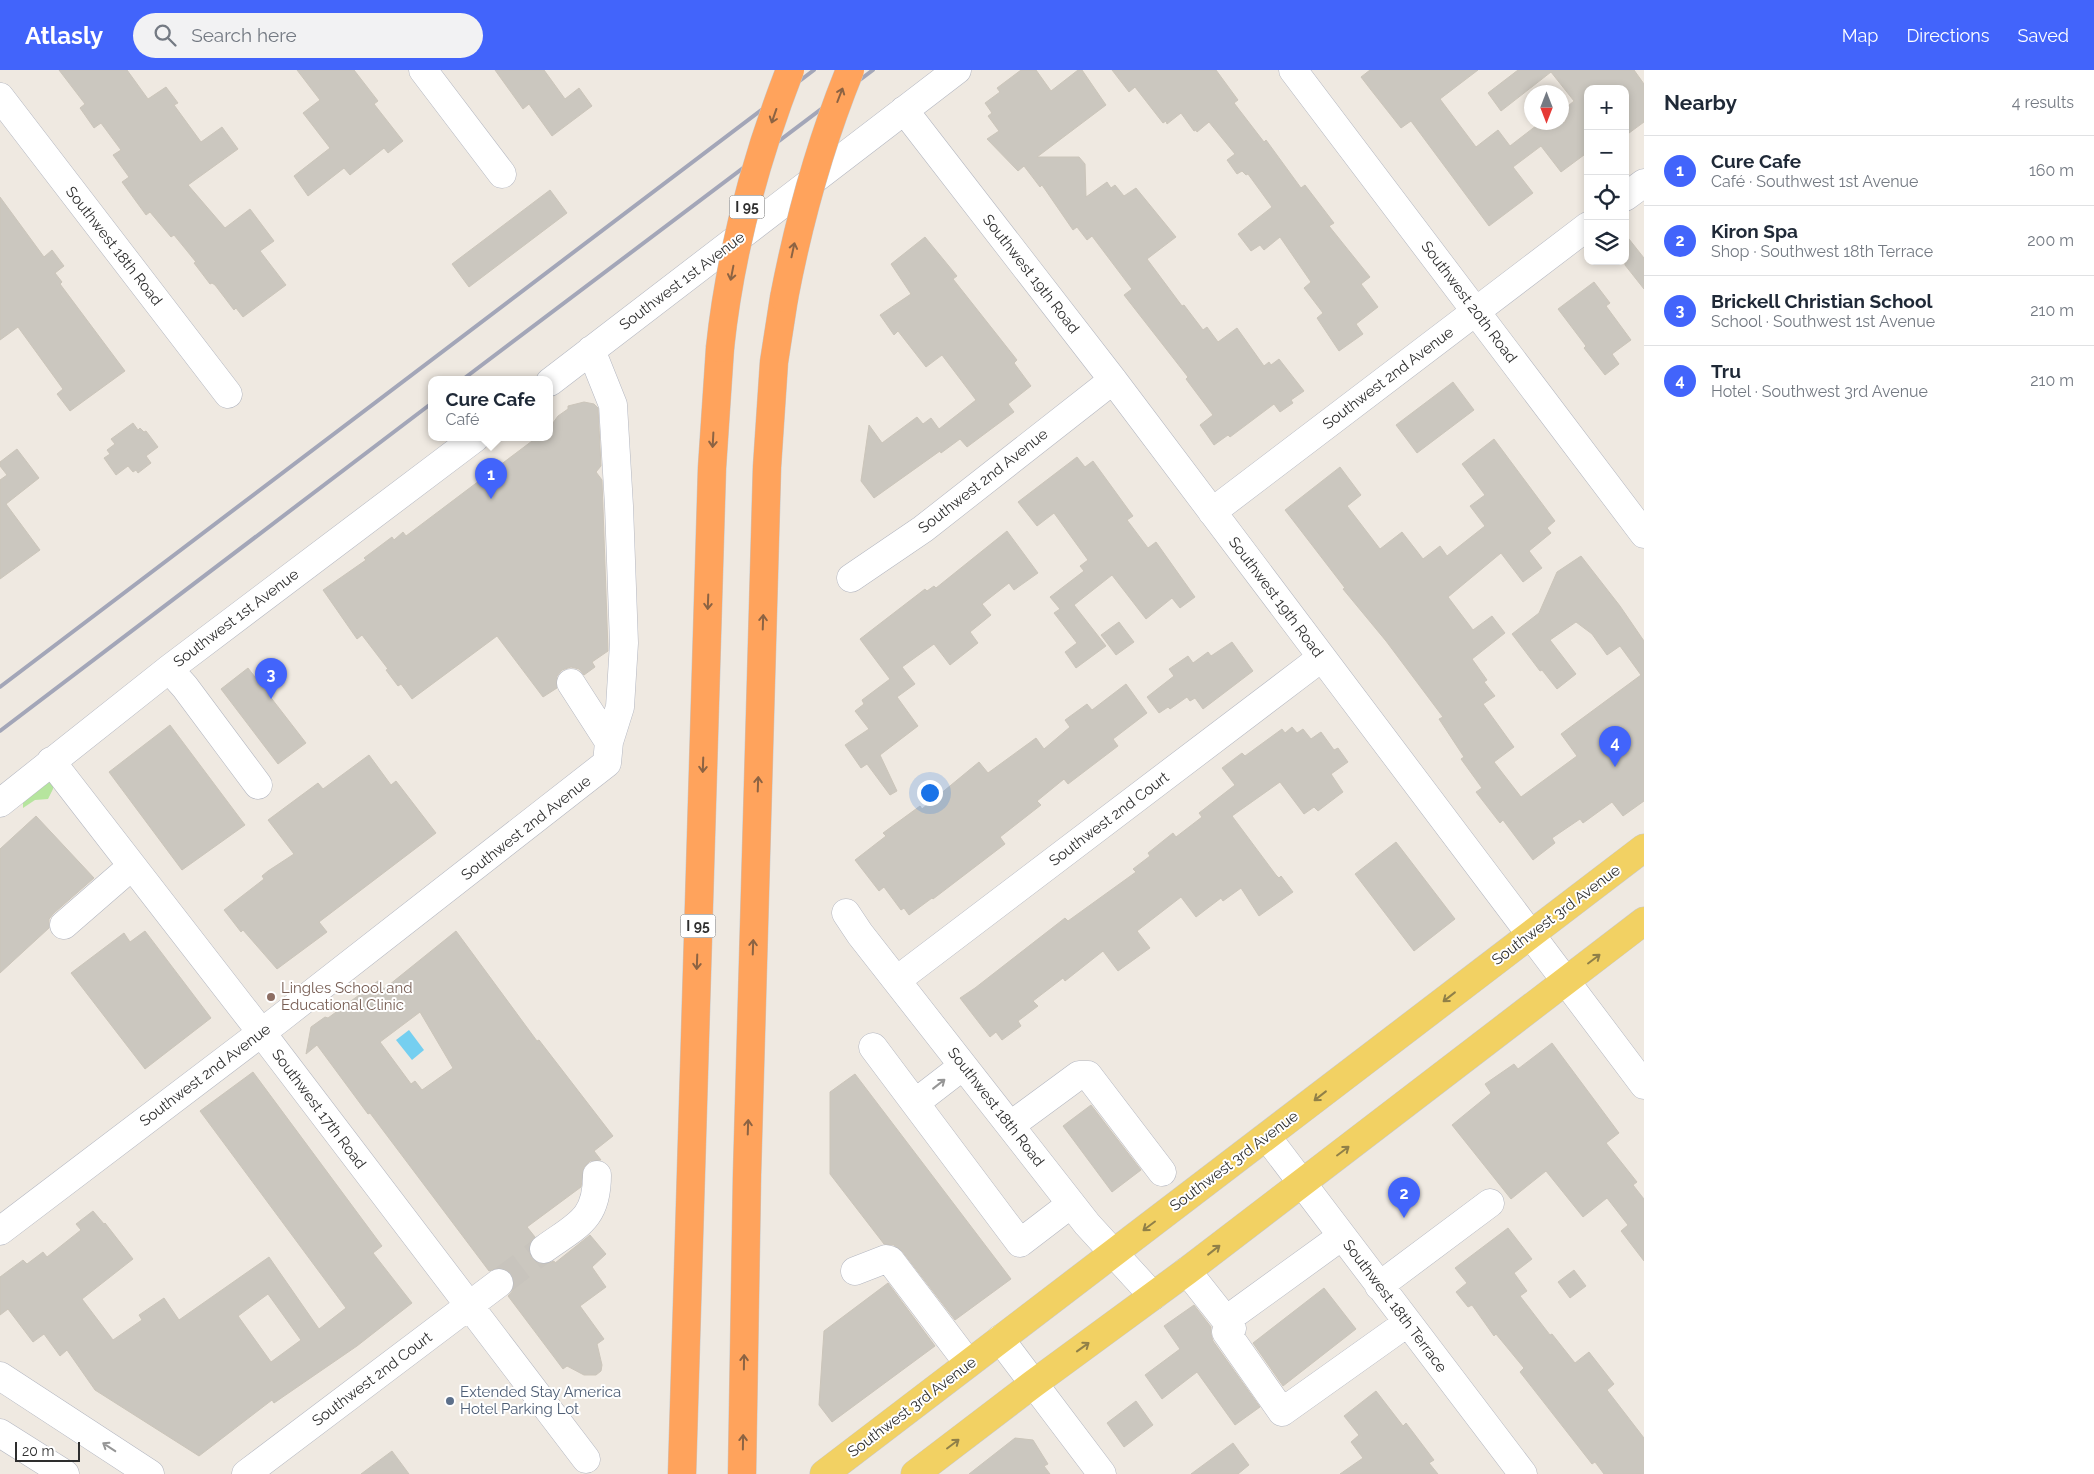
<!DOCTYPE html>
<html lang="en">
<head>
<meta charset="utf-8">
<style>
	:root { --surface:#fff; --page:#f2f2f3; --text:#1f2937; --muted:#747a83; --line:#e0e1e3; --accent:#4264fb }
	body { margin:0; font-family:Raleway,sans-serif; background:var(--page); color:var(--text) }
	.controls { position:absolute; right:15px; top:15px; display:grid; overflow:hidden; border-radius:10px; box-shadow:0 2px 8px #0003 }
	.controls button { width:45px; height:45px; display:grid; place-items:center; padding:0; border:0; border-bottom:1px solid var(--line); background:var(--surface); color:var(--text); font:25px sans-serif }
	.compass { position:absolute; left:1524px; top:15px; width:45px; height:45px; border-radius:50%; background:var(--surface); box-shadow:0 2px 8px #0003; rotate:180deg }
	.scale { position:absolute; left:15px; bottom:12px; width:65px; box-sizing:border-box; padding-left:5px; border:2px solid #2e2e2e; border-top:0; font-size:14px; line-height:18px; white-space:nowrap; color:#2e2e2e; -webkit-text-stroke:4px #fff; paint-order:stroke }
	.you { position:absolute; left:929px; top:722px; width:18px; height:18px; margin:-12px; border:4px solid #fff; border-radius:50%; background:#1a73e8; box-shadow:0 0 0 8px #1a73e833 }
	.badge { display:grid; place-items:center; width:32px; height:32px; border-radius:50%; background:var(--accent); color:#fff; font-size:16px; font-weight:700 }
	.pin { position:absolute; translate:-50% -41px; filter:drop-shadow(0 1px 2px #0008) }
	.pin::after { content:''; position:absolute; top:26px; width:18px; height:15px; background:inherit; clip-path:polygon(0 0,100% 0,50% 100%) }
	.popup { position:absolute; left:428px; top:306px; width:125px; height:65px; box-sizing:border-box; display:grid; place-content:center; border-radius:10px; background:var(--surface); filter:drop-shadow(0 1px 4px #0005); font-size:16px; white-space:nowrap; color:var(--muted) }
	.popup b { font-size:19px; color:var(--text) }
	.popup::after { content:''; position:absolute; left:50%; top:100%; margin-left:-10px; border:10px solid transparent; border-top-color:var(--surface) }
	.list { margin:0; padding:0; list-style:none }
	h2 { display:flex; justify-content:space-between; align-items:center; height:65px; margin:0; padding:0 20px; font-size:21px }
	h2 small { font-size:16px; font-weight:400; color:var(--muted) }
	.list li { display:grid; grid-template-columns:32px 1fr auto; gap:15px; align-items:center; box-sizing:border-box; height:70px; padding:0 20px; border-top:1px solid var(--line) }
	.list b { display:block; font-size:19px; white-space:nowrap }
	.list p { margin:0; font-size:16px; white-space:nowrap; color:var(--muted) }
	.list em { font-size:16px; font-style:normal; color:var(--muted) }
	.icon { flex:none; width:28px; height:28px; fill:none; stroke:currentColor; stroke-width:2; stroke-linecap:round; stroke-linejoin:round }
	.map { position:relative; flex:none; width:1644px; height:1404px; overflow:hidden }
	header { display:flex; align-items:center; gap:30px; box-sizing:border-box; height:70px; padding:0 25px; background:var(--accent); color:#fff }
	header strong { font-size:24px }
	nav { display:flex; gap:28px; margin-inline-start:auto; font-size:18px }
	.search { width:350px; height:45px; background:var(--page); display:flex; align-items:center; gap:12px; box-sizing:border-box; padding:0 18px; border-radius:28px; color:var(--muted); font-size:19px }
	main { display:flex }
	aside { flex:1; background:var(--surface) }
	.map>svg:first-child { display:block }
	.green { fill:#b6e59e }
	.water { fill:#75cff0 }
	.building { fill:#cbc7bf; stroke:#cbc5ba; fill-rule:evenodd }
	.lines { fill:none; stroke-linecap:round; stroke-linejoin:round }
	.minor-tunnel { stroke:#c8c4bd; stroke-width:28; stroke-dasharray:28 14; stroke-linecap:butt }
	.minor-casing { stroke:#b4b7c1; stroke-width:29 }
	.major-casing { stroke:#c9c9c9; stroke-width:29 }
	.highway-casing { stroke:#c9c9c9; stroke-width:29 }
	.minor { stroke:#fff; stroke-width:28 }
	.major { stroke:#f2d163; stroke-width:28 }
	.highway { stroke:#ffa35c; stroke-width:28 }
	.rail { stroke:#a3a6b8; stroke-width:4 }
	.highway-bridge-casing { stroke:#c9c9c9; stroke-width:29; stroke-linecap:butt }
	.highway-bridge { stroke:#ffa35c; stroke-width:28 }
	.oneway { stroke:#8c6343 }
	.oneway2 { stroke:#908048 }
	.oneway3 { stroke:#969696 }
	.education-dot { fill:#8d6e63; stroke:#fff; stroke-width:2 }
	.service-dot { fill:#5c6f8a; stroke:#fff; stroke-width:2 }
	.labels { text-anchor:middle; stroke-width:4; stroke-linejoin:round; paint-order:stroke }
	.shield { fill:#fff; stroke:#6d6d6d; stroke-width:1 }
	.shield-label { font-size:14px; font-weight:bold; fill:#2e2e2e }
	.street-label { font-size:15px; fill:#2e2e2e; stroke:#fff }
	.education-label { font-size:15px; fill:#785e54; stroke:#fff; text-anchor:start }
	.service-label { font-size:15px; fill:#4e5e75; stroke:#fff; text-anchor:start }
</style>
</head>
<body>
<header>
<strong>Atlasly</strong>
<div class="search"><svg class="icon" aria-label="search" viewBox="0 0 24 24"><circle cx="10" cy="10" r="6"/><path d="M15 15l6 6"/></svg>Search here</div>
<nav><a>Map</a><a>Directions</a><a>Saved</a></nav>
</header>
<main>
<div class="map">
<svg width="1644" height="1404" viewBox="0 0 1644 1404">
	<rect width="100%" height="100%" fill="#efe9e1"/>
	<!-- green -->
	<path class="green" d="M45,711L53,712V719L48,729L35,730L23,738V729Z"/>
	<!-- water -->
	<path class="water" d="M409,960L424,980L412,990L396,970Z"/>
	<!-- building -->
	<path class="building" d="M59,0H127L148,29L166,17L178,33L174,35L201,72L222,57L238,79L188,115L225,158L250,139L274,171L260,181L286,215L243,247L236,238L234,240L215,215L212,213L210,214L194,193L196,192L174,165L171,167L150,142L146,145L122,112L129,107L113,85L121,80L101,53L94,58L80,38L85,34Z
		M297,0H354L378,31L374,34L403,71L388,83L384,78L350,105L344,98L308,126L294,106L330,78L303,43L320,30Z
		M495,0H544L565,29L579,18L592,36L552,66L529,34L523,39Z
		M1021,0H1036L1051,21L1078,0H1082L1106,35L1037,87H1079L1085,94L1086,127L1107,112L1111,118L1115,115L1124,126L1136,118L1176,167L1147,189L1182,236L1184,235L1203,260L1207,257L1218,272L1237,258L1264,296L1269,292L1271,295L1279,289L1304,321L1291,330L1293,333L1280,342L1274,334L1230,367L1228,365L1214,375L1200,355L1213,345L1186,309L1188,307L1124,225L1132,219L1092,166L1087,170L1077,157L1073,160L1042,115L1040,117L1024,96L1018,101L987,69L999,61L988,46L992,43L985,33L1000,22L997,18Z
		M1112,0H1216L1238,30L1234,33L1264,72L1266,70L1301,118L1305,115L1334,153L1329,156L1370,207L1361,214L1378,237L1356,254L1363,264L1339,281L1317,248L1323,243L1304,218L1311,212L1280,167L1264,180L1260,175L1251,181L1238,164L1272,137L1248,104L1246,105L1242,101L1237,104L1227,90L1235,84L1209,52L1197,62L1196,60L1194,61L1181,43L1167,54L1166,51L1163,53L1135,17L1129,22Z
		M1370,0H1478L1440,29L1476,77L1498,60L1510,76L1541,52H1566L1562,47V41L1574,31L1551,2L1501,41L1488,23L1518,0H1634L1644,14V52L1625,66V19H1588V82L1561,102L1541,76L1513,97L1533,123L1489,156L1411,51L1401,58L1371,20L1361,7Z
		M550,120L567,143L469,217L452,194Z
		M0,127L44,187L52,180L64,196L55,203L62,212L60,214L125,301L70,341L57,324L63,319L18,257L0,270Z
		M1625,164L1644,188V219L1625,195Z
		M925,167L957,206L953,209L1017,290L1014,293L1031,316L1008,334L1014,342L967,377L960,369L941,383L940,381L874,428L861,411L869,355L882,373L917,347L923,354L931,348L939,359L976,330L942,285L926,297L898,261L894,265L880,245L911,224L891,194Z
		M1594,212L1610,233L1606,236L1631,270L1612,284L1619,294L1605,305L1584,278L1586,276L1558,239Z
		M1453,312L1474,340L1417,383L1396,355Z
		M584,332L594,334L598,338L601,396L596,402L602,410L608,581L592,592L595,597L584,605L579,599L571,597L562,600L557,606V618L543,627L497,566L412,629L401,614L398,616L386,600L388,599L362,565L357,569L323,520L366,490L364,488L392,467L394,470L403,462L406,466L536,368H550V357L558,346L568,339V336Z
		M133,353L138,360L140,358L144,362L146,361L158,377L146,386L151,393L138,403L136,400L133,402L128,396L116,405L104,388L110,384L107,380L115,374L111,369Z
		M1494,369L1555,451L1547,458L1551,463L1529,481L1542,498L1523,512L1501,483L1448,527L1473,560L1492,546L1505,563L1472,589L1487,610L1484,612L1495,626L1483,634L1514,677L1494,692L1521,727L1577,686L1561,664L1641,605L1620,576L1607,585L1592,564L1576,552L1550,570L1576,604L1557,619L1542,600L1540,601L1512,564L1539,543L1557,502L1581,486L1620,536L1644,571V731L1623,746L1612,732L1583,753L1580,749L1552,768L1555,773L1533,790L1503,750L1500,753L1476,722L1482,718L1461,689L1464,687L1439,649L1443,647L1386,571L1343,519L1345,518L1285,440L1340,397L1361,425L1347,436L1380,479L1402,462L1423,489L1440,476L1447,486L1485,456L1470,436L1485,425L1462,394Z
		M17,379L39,408L6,434L40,480L0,509V410L7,405L0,396V392Z
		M1077,387L1085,397L1093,391L1133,446L1127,450L1148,478L1156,472L1195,527L1180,538L1172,528L1146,549L1112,505L1074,535L1106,576L1076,598L1065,582L1077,573L1054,543L1060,539L1050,527L1084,501L1080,496L1088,490L1054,443L1037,456L1018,432Z
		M1007,461L1038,503L1014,520L1009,513L982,534L991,545L970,562L978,573L950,595L934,574L902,597L915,614L897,627L918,656L880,685L897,721L890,725L867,694L861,698L845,675L869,659L855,641L864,634L862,630L890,609L860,569L925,519L927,521L934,516L936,518Z
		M1119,552L1134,572L1116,585L1101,565Z
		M1232,572L1253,601L1203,639L1195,628L1190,631L1187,627L1170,639L1168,637L1159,643L1147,627L1174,606L1169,599L1188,586L1193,593L1208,582L1211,586Z
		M248,598L306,673L278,694L221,619Z
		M1126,614L1147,643L1113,669L1118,676L1068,714L1064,709L1037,731L1041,735L1000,767L1005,774L933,829L932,828L909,845L904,838L901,840L884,817L879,821L855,790L886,766L883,763L920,736L922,739L979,692L988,703L1036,668L1044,679L1070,657L1065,650L1087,634L1092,640Z
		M170,655L245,755L182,800L109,702Z
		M1292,657L1297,663L1303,659L1311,669L1321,662L1334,680L1338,678L1348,692L1331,704L1343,722L1318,741L1314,737L1304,744L1280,712L1232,746L1276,805L1279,808L1281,806L1293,822L1259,846L1241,818L1223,831L1221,828L1196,847L1181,827L1137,861L1150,878L1118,901L1103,881L1065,911L1063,908L1033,931L1038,936L1018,951L1021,956L1002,970L996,962L990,967L960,928L975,918L1065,848L1068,851L1136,802L1133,799L1150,786L1148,783L1173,763L1176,767L1202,747L1199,743L1235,715L1222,698L1242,683L1245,686L1282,659L1285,663Z
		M369,685L391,715L396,711L436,763L319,852L327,862L277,899L243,860L241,862L224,840L264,809L262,806L268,801L294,784L268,750L318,713L323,719Z
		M36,746L94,808L54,843L49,849V858L0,903V779Z
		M1396,772L1455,849L1414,881L1355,804Z
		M145,861L211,948L145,999L71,903L124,863L130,872Z
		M456,861L537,971L539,970L613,1066L594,1081L601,1090L590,1091L584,1097L581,1117L527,1157L535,1167L530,1173L529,1181L532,1188L538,1193L546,1194L554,1191L555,1193L590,1165L606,1184L592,1197L606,1217L580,1236L604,1269L597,1274L602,1295L601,1301L596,1305H584L567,1296L563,1299L508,1226L514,1219V1211L511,1203L506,1199L498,1198L489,1201L370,1043L368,1044L317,975L306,984L311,957L325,947L328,948L378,911L384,919ZM420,942L453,998L422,1020L415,1011L411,1014L380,972Z
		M1552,973L1619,1063L1606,1073L1637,1112L1633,1115L1644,1129V1191L1621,1161L1628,1155L1607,1128L1583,1147L1546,1101L1511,1129L1452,1055L1491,1023L1485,1014L1514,994L1518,999Z
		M253,1002L382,1176L373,1183L412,1233L357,1276L274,1333L272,1330L199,1386L95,1320L67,1280L60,1286L44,1264L33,1272L8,1239L0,1245V1207L23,1190L27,1194L43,1182L47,1187L81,1160L76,1154L93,1141L104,1154L105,1153L133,1189L82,1229L113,1270L142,1250L139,1245L164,1228L179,1250L269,1187L319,1259L346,1238L200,1041ZM268,1224L301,1270L271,1292L238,1246Z
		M855,1004L1011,1209L955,1250L902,1181L894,1175L884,1174L830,1104V1022Z
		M1091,1035L1141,1100L1112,1122L1063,1056Z
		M1508,1158L1532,1189L1514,1203L1527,1221L1520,1226L1550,1265L1552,1264L1575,1293L1589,1282L1614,1314L1607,1320L1644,1368V1404H1604L1595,1392L1592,1394L1520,1302L1524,1298L1496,1264L1494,1266L1472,1235L1468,1237L1456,1222L1467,1213L1455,1198Z
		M1574,1200L1586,1216L1570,1228L1558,1212Z
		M888,1213L935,1276L832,1352L819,1335L824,1261Z
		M1324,1218L1356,1259L1283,1316L1253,1273Z
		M1194,1235L1211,1257V1264L1213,1271L1260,1337L1235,1355L1197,1302L1162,1329L1145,1305L1180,1279L1164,1256Z
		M1376,1321L1403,1356L1406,1353L1434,1390L1429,1393L1438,1404H1340L1363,1388L1351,1372L1359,1365L1344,1346Z
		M1136,1331L1153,1355L1124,1377L1107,1353Z
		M1015,1368L1033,1370L1048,1394L1044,1396L1050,1404H969Z
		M1233,1373L1249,1395L1238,1404H1191Z
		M392,1381L409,1404H361Z"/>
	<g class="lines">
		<!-- minor-tunnel -->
		<path class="minor-tunnel" d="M499,1213L544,1179"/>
		<!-- minor casing -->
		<g class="minor-casing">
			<path id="minor" d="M423,0L502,104
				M1293,0L1644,464
				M0,27L228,324
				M904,40L1113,310L1644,1015
				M1625,127L1644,113
				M591,280L613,335L619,436L624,573L620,637L609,672
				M550,312L957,0
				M1212,442L1588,156
				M851,508L923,459L1113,310
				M169,599L185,617L258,715
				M51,691L261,962L586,1389
				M0,733L169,599L475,368
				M846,843L860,864L1087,1154L1153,1226
				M64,855L132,796
				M897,910L1321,588
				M873,977L1020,1173L1071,1134
				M915,1033L963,996
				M1011,1055L1079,1005H1088L1162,1102
				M1267,1067L1523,1404
				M0,1161L278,950L607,693L609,672L571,613
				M544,1179C577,1155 597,1150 597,1105
				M855,1201L886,1189L890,1190L968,1293
				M1187,1201L1232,1258L1226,1262L1282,1342L1407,1253
				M1379,1216L1490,1133
				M1226,1250L1342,1166
				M1000,1269L1102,1404
				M0,1306L150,1404
				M0,1363L65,1404
				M246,1404L499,1213"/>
		</g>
		<!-- major casing -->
		<g class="major-casing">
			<path id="major" d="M824,1404L1644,778
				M915,1404L1033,1314L1187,1201L1644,851"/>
		</g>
		<!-- highway casing -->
		<g class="highway-casing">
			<path id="highway" d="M682,1404L712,398L720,278
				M742,1404L747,1105L767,397L774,292L784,228"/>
		</g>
		<!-- minor -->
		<use href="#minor" class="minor"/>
		<!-- major -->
		<use href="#major" class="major"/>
		<!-- highway -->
		<use href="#highway" class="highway"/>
		<!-- rail -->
		<path class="rail" d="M462,310L873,0
			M0,617L814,0
			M0,661L432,333"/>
		<!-- highway-bridge casing -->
		<g class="highway-bridge-casing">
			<path id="highway-bridge" d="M784,228C799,150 820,74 850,0
				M720,278C730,183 756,88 790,0"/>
		</g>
		<!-- highway-bridge -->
		<use href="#highway-bridge" class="highway-bridge"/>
	</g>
	<!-- one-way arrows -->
	<defs><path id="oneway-shaft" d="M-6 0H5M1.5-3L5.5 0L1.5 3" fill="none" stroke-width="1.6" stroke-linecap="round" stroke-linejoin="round" transform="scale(1.25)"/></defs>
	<g class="oneway">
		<use href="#oneway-shaft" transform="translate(840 25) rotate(-69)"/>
		<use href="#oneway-shaft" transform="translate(774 46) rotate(109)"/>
		<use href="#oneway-shaft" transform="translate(793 180) rotate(-78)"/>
		<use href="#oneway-shaft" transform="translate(732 203) rotate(101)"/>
		<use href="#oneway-shaft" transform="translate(713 370) rotate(93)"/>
		<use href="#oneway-shaft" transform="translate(708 532) rotate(92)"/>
		<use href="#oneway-shaft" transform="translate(763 552) rotate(-88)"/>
		<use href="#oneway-shaft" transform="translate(703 695) rotate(92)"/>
		<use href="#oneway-shaft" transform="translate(758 714) rotate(-88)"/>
		<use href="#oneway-shaft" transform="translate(753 877) rotate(-88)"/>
		<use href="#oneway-shaft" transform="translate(697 892) rotate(92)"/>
		<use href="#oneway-shaft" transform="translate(748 1057) rotate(-88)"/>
		<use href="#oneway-shaft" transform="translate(744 1292) rotate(-89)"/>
		<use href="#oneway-shaft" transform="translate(743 1372) rotate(-89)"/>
	</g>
	<g class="oneway2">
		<use href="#oneway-shaft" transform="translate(1594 889) rotate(-37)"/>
		<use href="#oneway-shaft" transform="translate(1449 927) rotate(142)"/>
		<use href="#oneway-shaft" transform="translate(1320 1026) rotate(142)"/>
		<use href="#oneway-shaft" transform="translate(1343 1081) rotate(-37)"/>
		<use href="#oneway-shaft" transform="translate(1149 1156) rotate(143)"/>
		<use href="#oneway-shaft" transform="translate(1214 1180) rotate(-38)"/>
		<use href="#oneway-shaft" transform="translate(1083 1277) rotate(-36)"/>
		<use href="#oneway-shaft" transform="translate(953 1374) rotate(-37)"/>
	</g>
	<g class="oneway3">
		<use href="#oneway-shaft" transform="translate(939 1014) rotate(-38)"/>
		<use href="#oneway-shaft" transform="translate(109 1377) rotate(-147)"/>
	</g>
	<!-- markers -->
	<circle class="education-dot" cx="271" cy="927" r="5"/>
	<circle class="service-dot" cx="450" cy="1331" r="5"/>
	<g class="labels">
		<!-- shield labels -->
		<g class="shield">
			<rect x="729.5" y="125.5" width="35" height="23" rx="4"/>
			<rect x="680.5" y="844.5" width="35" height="23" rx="4"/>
		</g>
		<g class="shield-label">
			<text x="747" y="142">I 95</text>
			<text x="698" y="861">I 95</text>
		</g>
		<!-- street labels -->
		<g class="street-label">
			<text transform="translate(114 176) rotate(52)" y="5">Southwest 18th Road</text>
			<text transform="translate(1031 204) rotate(52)" y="5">Southwest 19th Road</text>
			<text transform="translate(682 211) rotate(-37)" y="5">Southwest 1st Avenue</text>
			<text transform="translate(1469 232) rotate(53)" y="5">Southwest 20th Road</text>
			<text transform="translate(1388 308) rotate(-37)" y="5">Southwest 2nd Avenue</text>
			<text transform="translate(983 411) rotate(-38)" y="5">Southwest 2nd Avenue</text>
			<text transform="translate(1276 527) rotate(53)" y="5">Southwest 19th Road</text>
			<text transform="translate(236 548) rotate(-37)" y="5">Southwest 1st Avenue</text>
			<text transform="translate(1109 749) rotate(-37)" y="5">Southwest 2nd Court</text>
			<text transform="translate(526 758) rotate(-38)" y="5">Southwest 2nd Avenue</text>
			<text transform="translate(1556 845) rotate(-37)" y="5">Southwest 3rd Avenue</text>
			<text transform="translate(205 1005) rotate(-37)" y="5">Southwest 2nd Avenue</text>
			<text transform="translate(996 1037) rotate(52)" y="5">Southwest 18th Road</text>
			<text transform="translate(319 1039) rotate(53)" y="5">Southwest 17th Road</text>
			<text transform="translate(1234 1091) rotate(-37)" y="5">Southwest 3rd Avenue</text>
			<text transform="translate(1395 1236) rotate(53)" y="5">Southwest 18th Terrace</text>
			<text transform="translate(372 1309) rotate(-37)" y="5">Southwest 2nd Court</text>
			<text transform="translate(912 1337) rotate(-37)" y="5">Southwest 3rd Avenue</text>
		</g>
		<!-- education labels -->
		<g class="education-label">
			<text x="281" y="923">Lingles School and<tspan x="281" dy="17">Educational Clinic</tspan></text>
		</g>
		<!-- service labels -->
		<g class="service-label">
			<text x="460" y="1327">Extended Stay America<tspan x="460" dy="17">Hotel Parking Lot</tspan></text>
		</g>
	</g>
</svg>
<div class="controls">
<button>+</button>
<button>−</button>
<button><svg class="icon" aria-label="locate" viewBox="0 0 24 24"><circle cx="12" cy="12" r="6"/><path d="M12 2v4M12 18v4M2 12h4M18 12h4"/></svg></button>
<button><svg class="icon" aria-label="layers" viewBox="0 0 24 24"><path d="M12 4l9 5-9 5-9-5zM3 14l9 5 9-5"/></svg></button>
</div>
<svg class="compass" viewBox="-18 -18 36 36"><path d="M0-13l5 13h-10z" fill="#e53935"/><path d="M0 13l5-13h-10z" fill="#747a83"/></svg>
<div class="scale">20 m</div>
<div class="you"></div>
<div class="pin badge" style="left:491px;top:429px">1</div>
<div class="popup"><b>Cure Cafe</b>Café</div>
<div class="pin badge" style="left:1404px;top:1148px">2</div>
<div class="pin badge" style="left:271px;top:629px">3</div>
<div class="pin badge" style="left:1615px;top:697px">4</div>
</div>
<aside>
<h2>Nearby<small>4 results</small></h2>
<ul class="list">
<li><span class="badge">1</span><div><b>Cure Cafe</b><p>Café · Southwest 1st Avenue</p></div><em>160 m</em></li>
<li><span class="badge">2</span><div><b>Kiron Spa</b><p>Shop · Southwest 18th Terrace</p></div><em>200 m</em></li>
<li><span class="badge">3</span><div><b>Brickell Christian School</b><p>School · Southwest 1st Avenue</p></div><em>210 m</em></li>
<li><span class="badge">4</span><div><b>Tru</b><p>Hotel · Southwest 3rd Avenue</p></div><em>210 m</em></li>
</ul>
</aside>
</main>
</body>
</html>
